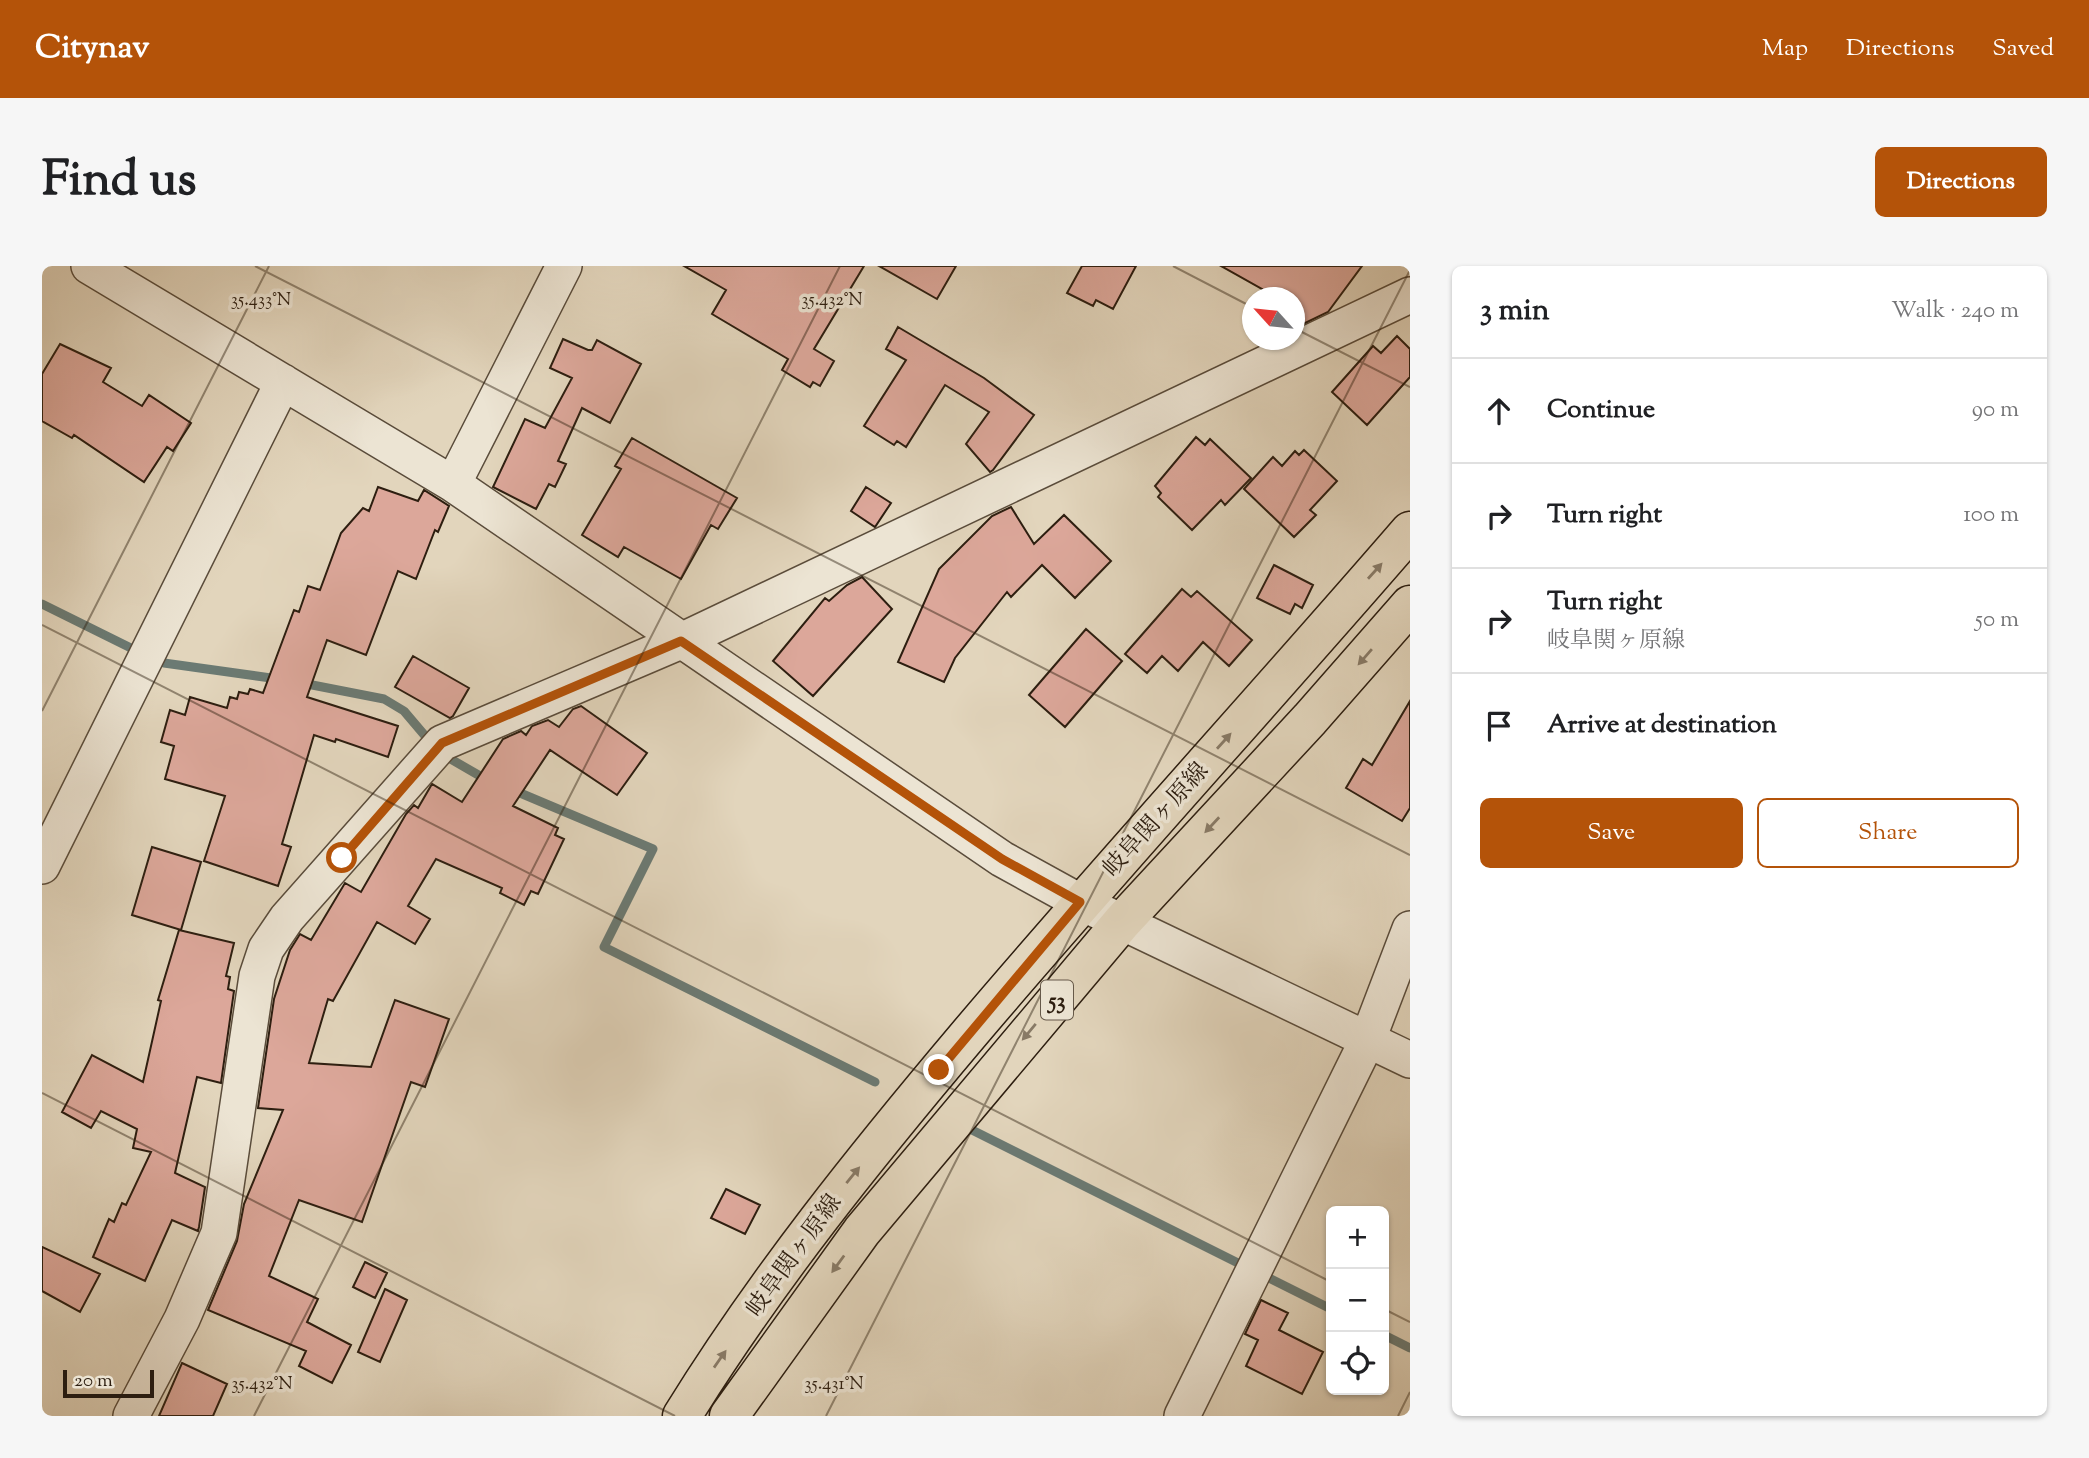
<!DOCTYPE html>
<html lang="en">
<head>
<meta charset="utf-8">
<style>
	:root { --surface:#fff; --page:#f6f6f6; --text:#202124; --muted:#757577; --line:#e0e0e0; --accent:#b45309 }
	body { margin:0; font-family:"Sorts Mill Goudy","Noto Serif JP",serif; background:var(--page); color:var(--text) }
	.controls { position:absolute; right:21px; bottom:21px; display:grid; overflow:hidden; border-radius:10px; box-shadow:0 2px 5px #0004 }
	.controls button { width:63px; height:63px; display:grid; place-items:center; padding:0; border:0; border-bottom:2px solid var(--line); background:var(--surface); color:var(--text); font:35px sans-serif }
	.compass { position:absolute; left:1200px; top:21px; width:63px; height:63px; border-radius:50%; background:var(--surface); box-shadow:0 2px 5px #0004; rotate:297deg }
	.scale { position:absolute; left:21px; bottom:18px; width:91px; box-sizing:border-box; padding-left:7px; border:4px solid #2d1e10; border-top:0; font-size:19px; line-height:24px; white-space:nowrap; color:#2d1e10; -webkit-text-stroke:5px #ece4d3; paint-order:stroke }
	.stop { position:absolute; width:21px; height:21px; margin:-16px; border:5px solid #b45309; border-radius:50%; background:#fff }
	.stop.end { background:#b45309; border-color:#fff; box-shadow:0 2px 7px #0008 }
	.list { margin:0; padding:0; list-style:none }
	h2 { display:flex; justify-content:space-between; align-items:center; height:91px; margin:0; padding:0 28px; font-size:30px }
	h2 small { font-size:23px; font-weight:400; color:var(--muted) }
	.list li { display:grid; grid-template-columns:46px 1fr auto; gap:21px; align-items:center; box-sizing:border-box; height:105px; padding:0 28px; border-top:2px solid var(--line) }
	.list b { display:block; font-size:26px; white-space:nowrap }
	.list p { margin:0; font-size:23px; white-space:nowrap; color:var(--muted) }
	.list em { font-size:23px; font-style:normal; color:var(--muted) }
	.actions { display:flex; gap:14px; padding:21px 28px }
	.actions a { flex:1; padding:16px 0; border:2px solid var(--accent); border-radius:10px; text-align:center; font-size:24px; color:var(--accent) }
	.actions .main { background:var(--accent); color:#fff }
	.icon { flex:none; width:38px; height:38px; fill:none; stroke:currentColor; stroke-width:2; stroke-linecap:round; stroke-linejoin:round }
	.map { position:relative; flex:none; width:1368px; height:1150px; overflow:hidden; border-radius:10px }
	header { display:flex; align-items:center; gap:42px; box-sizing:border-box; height:98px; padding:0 35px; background:var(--accent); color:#fff }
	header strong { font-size:33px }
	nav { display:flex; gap:38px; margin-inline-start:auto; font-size:24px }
	.intro { display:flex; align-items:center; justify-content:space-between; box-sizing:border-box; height:168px; padding:0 42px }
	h1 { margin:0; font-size:49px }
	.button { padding:18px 32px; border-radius:10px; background:var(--accent); color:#fff; font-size:24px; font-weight:700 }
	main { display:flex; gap:42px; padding:0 42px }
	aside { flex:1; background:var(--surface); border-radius:10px; box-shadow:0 2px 5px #0004 }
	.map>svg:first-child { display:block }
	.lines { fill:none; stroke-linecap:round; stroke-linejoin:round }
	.stream { stroke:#6b7a73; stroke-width:9 }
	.building { fill:#dca79a; stroke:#2d1e10; stroke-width:2 }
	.street-casing { stroke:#5a4c3b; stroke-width:38 }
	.primary-casing { stroke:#2d1e10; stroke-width:41 }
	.street { stroke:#ece4d3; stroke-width:35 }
	.primary { stroke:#e2d5bc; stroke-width:38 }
	.oneway { fill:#887a66 }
	.route { stroke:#b45309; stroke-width:9 }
	.ticks { fill:none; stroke:#2d1e10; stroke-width:2; stroke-opacity:0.45 }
	.labels { text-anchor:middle; stroke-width:7; stroke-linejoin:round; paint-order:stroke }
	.shield { fill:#ece4d3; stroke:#66594a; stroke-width:2 }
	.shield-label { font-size:23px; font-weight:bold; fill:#2d1e10 }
	.street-label { font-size:24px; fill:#2d1e10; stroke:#ece4d3 }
	.ticks-label { font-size:18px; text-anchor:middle; fill:#2d1e10; stroke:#ece4d3; stroke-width:7; stroke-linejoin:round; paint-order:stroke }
</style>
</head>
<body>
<header>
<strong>Citynav</strong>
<nav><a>Map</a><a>Directions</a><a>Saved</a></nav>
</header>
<div class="intro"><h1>Find us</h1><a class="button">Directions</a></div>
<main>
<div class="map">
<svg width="1368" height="1150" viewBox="0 0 1368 1150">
	<rect width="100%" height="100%" fill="#e2d5bc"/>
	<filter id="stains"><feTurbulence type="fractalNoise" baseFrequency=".00286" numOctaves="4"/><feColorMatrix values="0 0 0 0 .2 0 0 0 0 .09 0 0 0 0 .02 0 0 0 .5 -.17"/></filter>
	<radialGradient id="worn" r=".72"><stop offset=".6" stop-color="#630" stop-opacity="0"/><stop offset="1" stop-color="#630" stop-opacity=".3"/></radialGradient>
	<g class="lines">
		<!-- stream -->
		<path class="stream" d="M0,338L99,387
			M112,392L122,397L236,413
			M260,417L342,433L362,445L390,478
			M400,488L445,514
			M471,524L611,583L562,681L833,816
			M930,864L1204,1001
			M1217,1007L1289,1043
			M1342,1069L1368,1082"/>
	</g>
	<!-- building -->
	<path class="building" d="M642,0H822L772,83L792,95L778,120L771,116L768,121L740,104L746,93L670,48L684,24Z
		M837,0H914L895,33Z
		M1040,0H1094L1071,43L1054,34L1051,40L1025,27Z
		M1179,0H1320L1286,46L1257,60L1252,56V32H1236Z
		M856,61L942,112L992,149L951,204L948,206L924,178L947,146L903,119L864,181L855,175L852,179L822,160L864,94L844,83Z
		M1355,70L1368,83V111L1325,159L1290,126L1331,80L1339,87Z
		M521,73L546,84H550L555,74L599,98L568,157L540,142L516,195L524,198L513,221L507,218L494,243L451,221L483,153L503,162L530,112L508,102Z
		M18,78L69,102L61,116L100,140L107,129L149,157L131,185L125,181L102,216L32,169L30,172L0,155V108Z
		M1154,171L1163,179L1168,173L1209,212L1183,239L1179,234L1150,264L1116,231L1119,227L1113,220Z
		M590,172L695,232L676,263L669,259L639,313L582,281L576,291L540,269L579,203L573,200Z
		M1262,184L1295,215L1268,244L1274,249L1252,271L1202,223L1231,191L1240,200L1253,185L1257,189Z
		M336,221L376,235L382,224L407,240L396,266L393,264L374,313L356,305L324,389L285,374L265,431L356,460L346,491L294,473L293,476L272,469L240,578L249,581L236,620L162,595L183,530L123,513L132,480L119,476L128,444L143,449L148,431L185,442L188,431L195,433L197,426L206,428L208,423L221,427L252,344L257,346L266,320L278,324L299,267L321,242L327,245Z
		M824,221L849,237L833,261L809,245Z
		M969,241L992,278L1022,249L1069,295L1033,332L1000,299L969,331L965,326L913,392L902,416L856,396L897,303L950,250Z
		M1232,299L1271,319L1260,342L1253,338L1248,348L1215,332Z
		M820,311L850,343L771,430L731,395L783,332L787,335L805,319Z
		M1140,323L1149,331L1155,325L1210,374L1187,400L1161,376L1136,405L1120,390L1105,407L1083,388Z
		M1044,363L1080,395L1023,461L987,429Z
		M371,390L427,422L411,450L408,452L353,421Z
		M1368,435V542L1360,555L1304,522L1321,493L1330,499Z
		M539,440L605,487L575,529L508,484L471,540L516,562L513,569L522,573L496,628L489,625L482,639L458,627L460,622L394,593L366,640L388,653L373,678L335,656L291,735L286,733L267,797L329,801L353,734L407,753L383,821L369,816L320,956L257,934L227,1010L276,1033L265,1056L309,1079L290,1117L257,1100L264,1085L166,1044L195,975L202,938L241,844L216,842L232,733L248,684L258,668L269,674L303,617L319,626L364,548L372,539L376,542L390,518L420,536L461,473L479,465L484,469L490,460L506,454L517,461L531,443Z
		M110,581L159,596L139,664L90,649Z
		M137,664L192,677L184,710L188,711L186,723L192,725L179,817L155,811L133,907L163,921L157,961L156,965L130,954L103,1015L51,991L67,953L72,956L80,937L84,939L109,886L91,882L95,863L59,845L49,862L20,846L50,789L101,816L119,735L116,734Z
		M684,923L718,939L703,968L669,952Z
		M0,981L58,1008L38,1046L0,1025Z
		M323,996L345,1007L333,1032L311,1021Z
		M343,1023L365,1034L338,1096L316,1086Z
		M1219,1034L1246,1047L1237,1064L1281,1086L1260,1128L1204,1100L1216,1074L1203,1068Z
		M140,1097L185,1118L171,1150H117Z"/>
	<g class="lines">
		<!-- street casing -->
		<g class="street-casing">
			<path id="street" d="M47,0L411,218L960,593L1038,636L1368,794
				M411,218L522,0
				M0,600L241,116
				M89,1150L140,1053L177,967L215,710L224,683L245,652L400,477L639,375L1368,29
				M1140,1150L1326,773L1368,663"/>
		</g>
		<!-- primary casing -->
		<g class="primary-casing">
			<path id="primary" d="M640,1150C724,1014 824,890 927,768C1071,598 1222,434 1368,265
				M687,1150L820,965L1080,656L1268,453L1368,339"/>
		</g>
		<!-- street -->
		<use href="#street" class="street"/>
		<!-- primary -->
		<use href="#primary" class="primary"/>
	</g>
	<!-- one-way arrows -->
	<defs><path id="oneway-solid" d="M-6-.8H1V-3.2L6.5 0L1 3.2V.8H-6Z" transform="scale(1.75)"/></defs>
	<g class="oneway">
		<use href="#oneway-solid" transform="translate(1333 305) rotate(-48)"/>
		<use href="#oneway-solid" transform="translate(1323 391) rotate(131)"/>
		<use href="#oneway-solid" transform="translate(1182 475) rotate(-48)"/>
		<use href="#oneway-solid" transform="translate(1170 559) rotate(133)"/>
		<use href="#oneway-solid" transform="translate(987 766) rotate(130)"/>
		<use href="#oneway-solid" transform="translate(811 909) rotate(-51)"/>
		<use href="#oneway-solid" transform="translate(796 998) rotate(126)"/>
		<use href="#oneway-solid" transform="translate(678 1093) rotate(-55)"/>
	</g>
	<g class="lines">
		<!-- route -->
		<path class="route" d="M300,592L400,477L639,375L960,593L1038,636L897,804"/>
	</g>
	<!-- ticks -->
	<path class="ticks" d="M213,0L1368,589M1131,0L1210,41M1252,62L1368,121M0,359L1289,1016M0,445L227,0M0,827L633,1150M1342,1043L1368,1056M212,1150L798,0M784,1150L1368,4M1356,1150L1368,1126"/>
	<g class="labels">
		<!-- shield labels -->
		<rect class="shield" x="999" y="714.5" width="32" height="39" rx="5"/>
		<g class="shield-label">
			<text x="1015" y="742">53</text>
		</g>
		<!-- street labels -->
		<g class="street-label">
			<text transform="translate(1113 553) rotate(-48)" y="8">岐阜関ヶ原線</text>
			<text transform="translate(751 989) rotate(-54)" y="8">岐阜関ヶ原線</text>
		</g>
	</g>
	<g class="ticks-label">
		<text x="219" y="39">35.433°N</text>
		<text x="790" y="39">35.432°N</text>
		<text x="220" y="1123">35.432°N</text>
		<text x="792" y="1123">35.431°N</text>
	</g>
	<rect width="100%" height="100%" filter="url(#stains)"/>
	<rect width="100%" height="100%" fill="url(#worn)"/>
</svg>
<div class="controls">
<button>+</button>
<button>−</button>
<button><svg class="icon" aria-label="locate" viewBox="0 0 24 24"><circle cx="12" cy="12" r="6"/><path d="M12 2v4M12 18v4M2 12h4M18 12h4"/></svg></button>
</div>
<svg class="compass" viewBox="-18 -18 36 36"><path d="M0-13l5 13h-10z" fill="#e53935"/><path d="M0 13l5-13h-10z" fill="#757577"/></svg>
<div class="scale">20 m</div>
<div class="stop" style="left:300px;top:592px"></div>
<div class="stop end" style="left:897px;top:804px"></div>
</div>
<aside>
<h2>3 min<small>Walk · 240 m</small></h2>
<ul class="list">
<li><svg class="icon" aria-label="ahead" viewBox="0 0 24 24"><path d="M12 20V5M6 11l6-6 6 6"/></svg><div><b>Continue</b></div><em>90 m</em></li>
<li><svg class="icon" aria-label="right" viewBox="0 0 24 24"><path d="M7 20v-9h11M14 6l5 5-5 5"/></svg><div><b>Turn right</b></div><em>100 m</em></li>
<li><svg class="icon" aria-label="right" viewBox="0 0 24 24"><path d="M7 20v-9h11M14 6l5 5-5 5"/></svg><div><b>Turn right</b><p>岐阜関ヶ原線</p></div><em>50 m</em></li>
<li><svg class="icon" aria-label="arrive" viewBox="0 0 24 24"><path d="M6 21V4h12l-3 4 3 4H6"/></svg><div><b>Arrive at destination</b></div></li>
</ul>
<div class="actions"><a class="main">Save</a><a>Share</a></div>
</aside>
</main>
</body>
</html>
